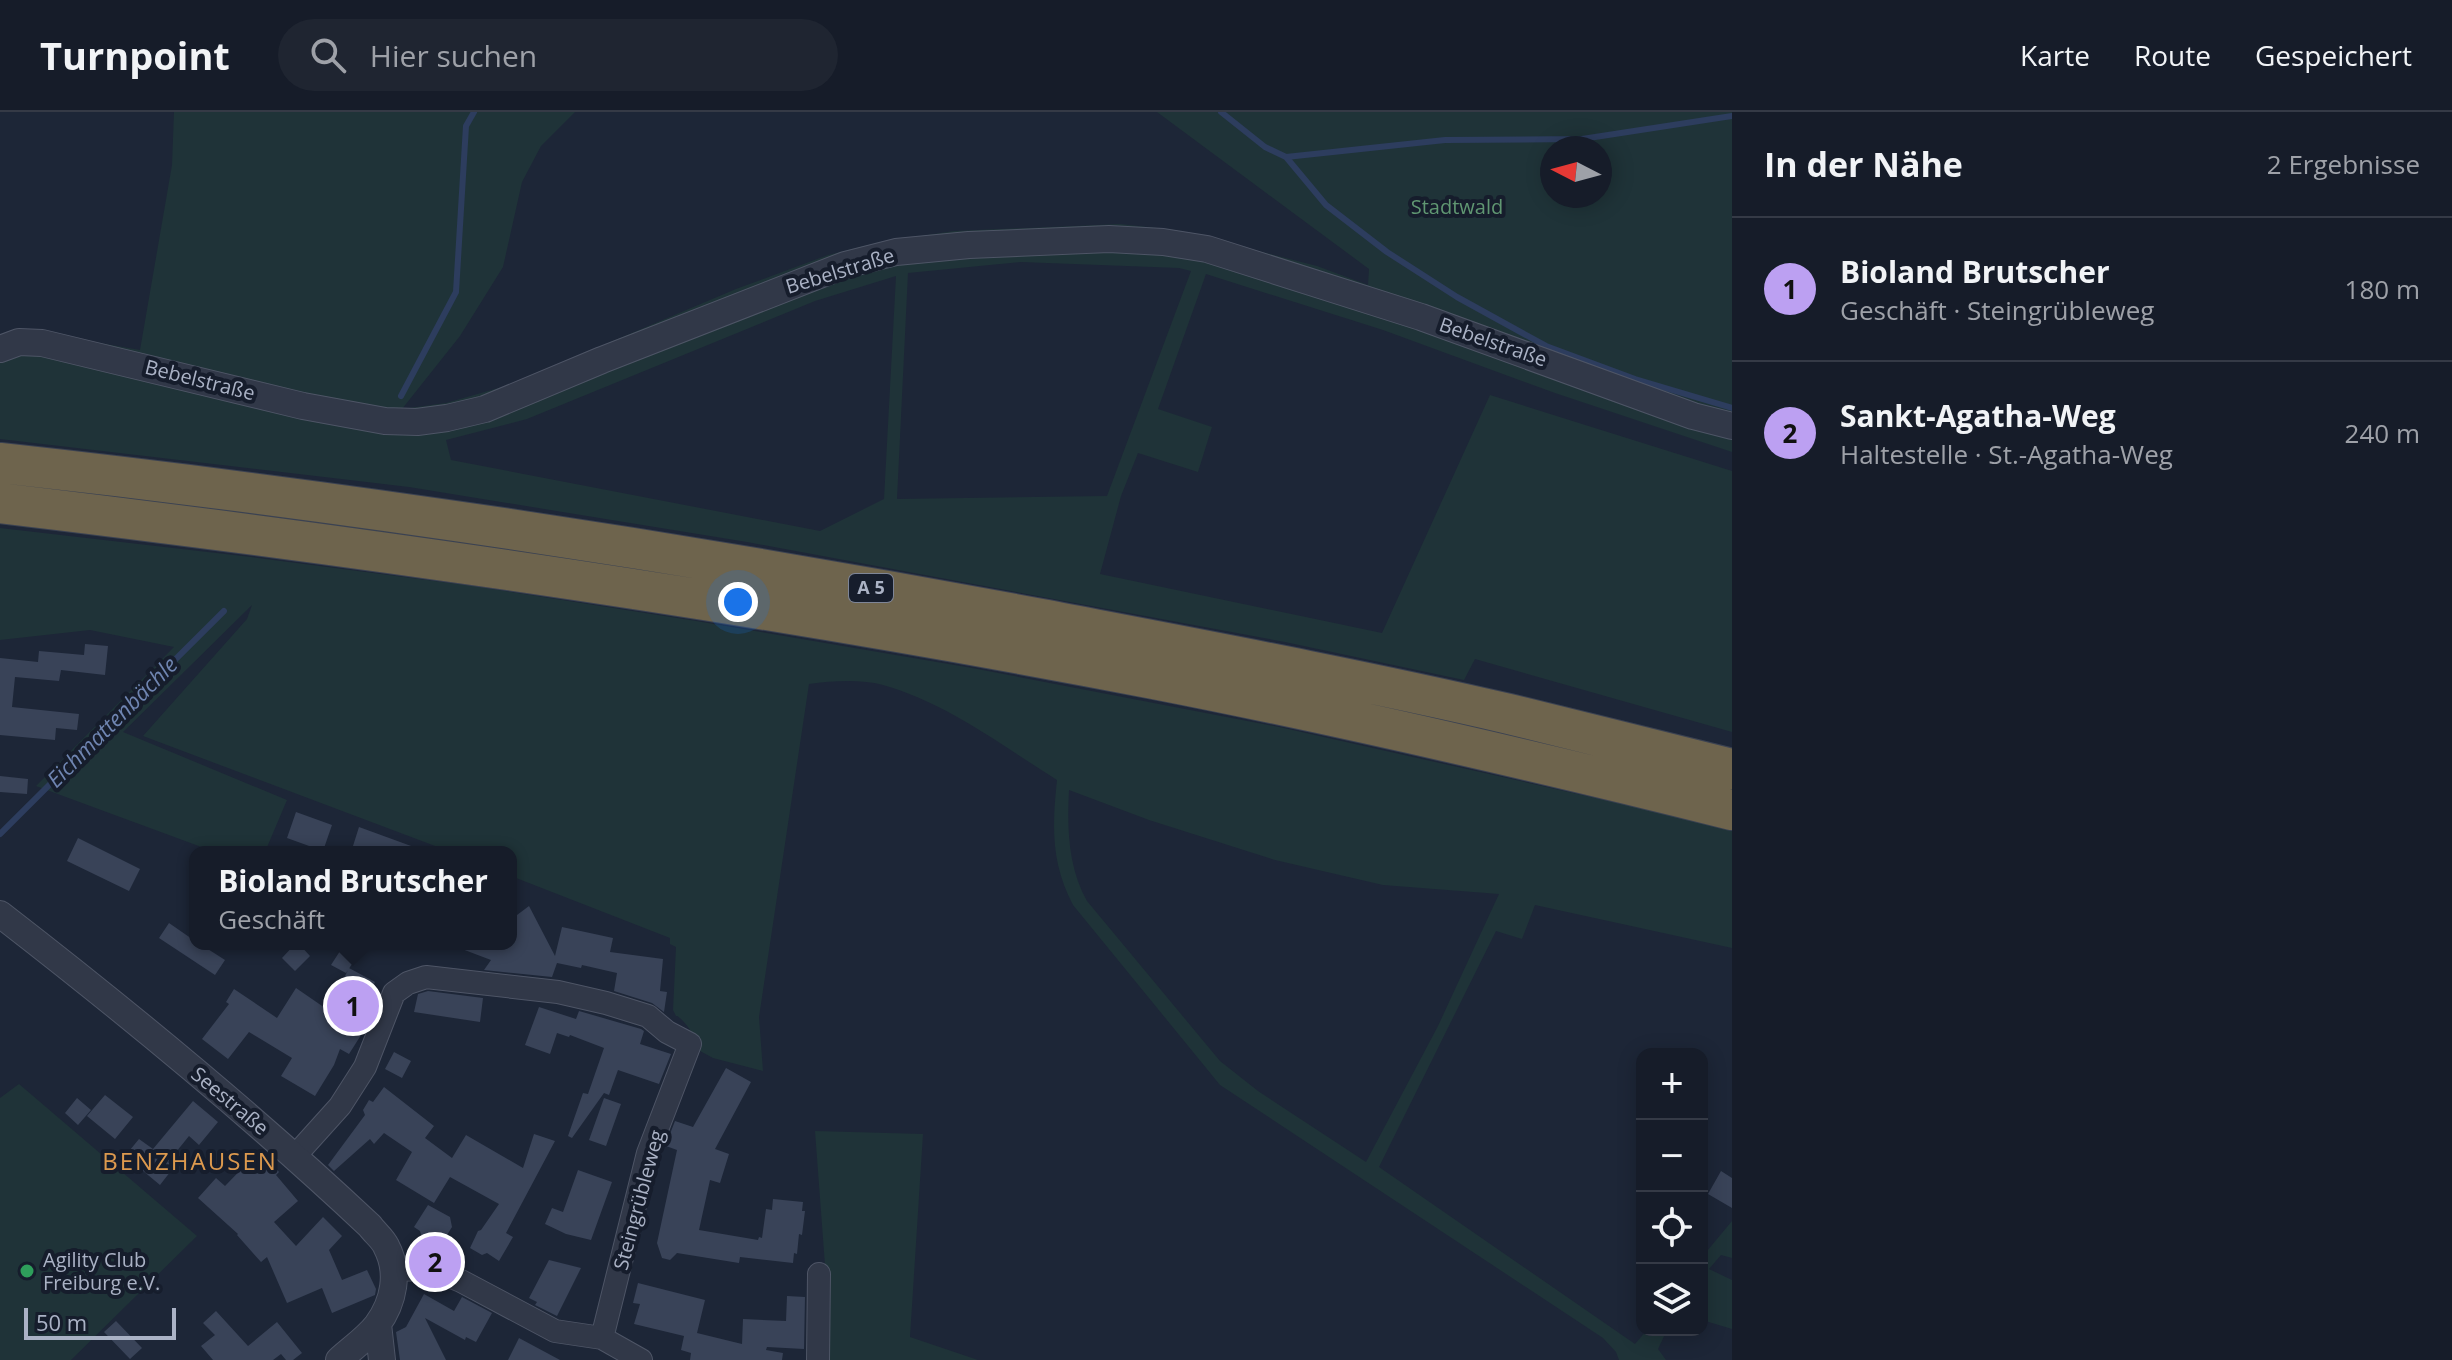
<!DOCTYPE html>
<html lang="de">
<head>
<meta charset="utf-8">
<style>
	:root { --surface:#161c29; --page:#1f2531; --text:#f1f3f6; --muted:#9ea1a8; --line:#353a46; --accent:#bca0f2 }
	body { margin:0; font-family:"Open Sans",sans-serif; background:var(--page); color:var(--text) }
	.controls { position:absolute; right:24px; bottom:24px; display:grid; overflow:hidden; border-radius:16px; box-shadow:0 4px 20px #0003 }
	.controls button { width:72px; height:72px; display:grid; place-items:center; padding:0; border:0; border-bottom:2px solid var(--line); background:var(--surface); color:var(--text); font:40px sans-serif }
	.compass { position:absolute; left:1540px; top:24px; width:72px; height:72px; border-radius:50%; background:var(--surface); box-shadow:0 4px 20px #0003; rotate:276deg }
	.scale { position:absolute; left:24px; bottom:20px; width:152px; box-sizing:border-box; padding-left:8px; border:4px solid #aab2c5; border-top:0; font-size:22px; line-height:28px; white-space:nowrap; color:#aab2c5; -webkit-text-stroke:6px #161d2c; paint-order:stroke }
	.you { position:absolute; left:738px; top:490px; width:28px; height:28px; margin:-20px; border:6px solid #fff; border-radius:50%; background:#1a73e8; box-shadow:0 0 0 12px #1a73e833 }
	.badge { display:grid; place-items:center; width:52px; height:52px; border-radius:50%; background:var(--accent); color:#111; font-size:26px; font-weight:700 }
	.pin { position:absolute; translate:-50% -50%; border:4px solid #fff; box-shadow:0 2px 8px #0006 }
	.popup { position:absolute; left:189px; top:734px; width:328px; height:104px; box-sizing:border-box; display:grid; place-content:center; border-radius:16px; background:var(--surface); filter:drop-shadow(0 2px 6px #0005); font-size:26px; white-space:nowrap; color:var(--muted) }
	.popup b { font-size:30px; color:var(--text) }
	.popup::after { content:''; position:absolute; left:50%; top:100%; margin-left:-16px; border:16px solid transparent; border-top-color:var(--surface) }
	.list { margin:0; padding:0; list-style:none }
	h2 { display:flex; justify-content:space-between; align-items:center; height:104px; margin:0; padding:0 32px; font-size:34px }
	h2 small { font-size:26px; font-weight:400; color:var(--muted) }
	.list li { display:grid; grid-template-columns:52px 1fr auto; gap:24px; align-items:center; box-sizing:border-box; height:144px; padding:0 32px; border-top:2px solid var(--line) }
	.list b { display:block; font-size:30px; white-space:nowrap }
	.list p { margin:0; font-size:26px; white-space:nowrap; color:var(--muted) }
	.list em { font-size:26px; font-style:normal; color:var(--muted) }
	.icon { flex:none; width:44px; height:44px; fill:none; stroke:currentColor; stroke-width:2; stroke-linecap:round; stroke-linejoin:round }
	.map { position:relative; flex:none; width:1732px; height:1248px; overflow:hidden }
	header { display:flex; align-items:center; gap:48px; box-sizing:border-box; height:112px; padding:0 40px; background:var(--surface); border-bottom:2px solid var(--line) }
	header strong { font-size:38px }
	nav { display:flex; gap:44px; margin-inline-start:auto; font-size:28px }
	.search { width:560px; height:72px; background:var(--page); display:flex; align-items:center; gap:20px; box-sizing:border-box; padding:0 28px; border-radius:44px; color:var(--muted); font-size:30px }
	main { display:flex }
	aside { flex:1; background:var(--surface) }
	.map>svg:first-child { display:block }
	.green { fill:#1f3338; fill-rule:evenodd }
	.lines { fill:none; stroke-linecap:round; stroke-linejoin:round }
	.stream { stroke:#2d3d5e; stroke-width:6 }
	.building { fill:#394358 }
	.minor-casing { stroke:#4e5566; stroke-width:24 }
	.tertiary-casing { stroke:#4e5566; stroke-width:28 }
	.motorway-casing { stroke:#3b4252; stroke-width:42 }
	.minor { stroke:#313848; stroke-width:22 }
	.tertiary { stroke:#313848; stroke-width:26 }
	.motorway { stroke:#6e644d; stroke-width:40 }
	.leisure-dot { fill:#2e9e5b; stroke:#161d2c; stroke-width:3 }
	.labels { text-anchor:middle; stroke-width:8; stroke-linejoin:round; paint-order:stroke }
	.shield { fill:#161d2c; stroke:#7e8597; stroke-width:2 }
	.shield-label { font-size:18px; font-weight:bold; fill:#aab2c5 }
	.park-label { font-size:20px; fill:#609772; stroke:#161d2c }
	.street-label { font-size:20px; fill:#aab2c5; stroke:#161d2c }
	.poi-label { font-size:20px; fill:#aab2c5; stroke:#161d2c; text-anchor:start }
	.water-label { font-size:22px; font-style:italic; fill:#6f85b1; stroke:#161d2c }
	.quarter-label { font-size:24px; letter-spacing:2px; fill:#dc994e; stroke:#161d2c }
</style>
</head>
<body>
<header>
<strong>Turnpoint</strong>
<div class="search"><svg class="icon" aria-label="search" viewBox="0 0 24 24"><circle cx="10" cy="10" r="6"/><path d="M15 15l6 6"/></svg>Hier suchen</div>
<nav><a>Karte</a><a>Route</a><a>Gespeichert</a></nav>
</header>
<main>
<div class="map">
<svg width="1732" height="1248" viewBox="0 0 1732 1248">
	<rect width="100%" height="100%" fill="#1d2637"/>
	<!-- green -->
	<path class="green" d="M174,0H575L541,34L522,70L503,155L460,224L402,297L446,291L509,273L736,177L828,143L880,130L954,119L1120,112L1175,118L1317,154L1368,173L1369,157L1157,0H1732V340L1555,281L1383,218L1206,162L1158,297L1212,315L1198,360L1138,341L1121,384L1100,462L1382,521L1490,283L1732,359V620L1475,547L1464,568L1285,530L747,430L409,375L0,327V225L25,218L140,238L172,53ZM1552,36H1600V84H1552ZM1021,150L1179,156L1191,159L1107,384L897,387L908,161ZM896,164L884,387L820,419L451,348L446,328L527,307L815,189Z
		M0,416L251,445L473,474L696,509L972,556L1279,615L1676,704L1732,719V836L1535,793L1522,827L1496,819L1379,1055L1635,1232L1647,1218H1667L1658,1237L1666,1248H1619L1616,1240L1603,1226L1220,973L1073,793C1051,751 1052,715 1057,668C1001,633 947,591 883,573C860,567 833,569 809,572L759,905L763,959L713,946L700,939C696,928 691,917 682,908C673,899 679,910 673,898L676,835L670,832V826L511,764V740H451L143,624L247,507L252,493L123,620L287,688L265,740H215L36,674L174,535L90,518L0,528ZM1069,678L1149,708L1275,748L1383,773L1499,782L1438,914L1366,1050L1258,979L1220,949L1087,789C1068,755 1067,716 1069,678Z
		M19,972L197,1124L71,1248H0V986Z
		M815,1019L923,1022L910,1225L978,1248H825L829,1207Z
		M1732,1109V1146L1721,1143L1709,1157L1732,1168V1217L1702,1208V1145Z"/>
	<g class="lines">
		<!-- stream -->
		<path class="stream" d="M1221,0L1265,35L1286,45L1445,28L1582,27L1732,4
			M1286,45L1326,93L1387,140L1457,185L1546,234L1635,267L1732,296
			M401,284L456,180L466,14L474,0
			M0,722L224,499"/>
	</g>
	<!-- building -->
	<path class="building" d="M85,532L108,534L105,563L61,558L59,569L15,565L12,595L79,602L77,618L56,616L55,628L0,623V546L38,550L39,539L84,543Z
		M0,664L28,667L27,682L0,680Z
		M296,700L332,713L323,739L287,726Z
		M359,715L422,738V740H369L353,734Z
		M78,726L140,757L129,779L67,749Z
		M529,794L555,844L562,815L613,826L610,840L663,847L660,879L667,880L664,900L652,891L614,879L617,861L582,853L581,856L557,851L552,865L484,858L491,848L454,834V832H511L513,806Z
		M169,811L195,829V832H200L225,848L215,863L159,826Z
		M295,832H299L310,844L295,859L282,846Z
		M340,839L356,846L346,861L331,853Z
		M349,856L375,870L353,914L363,920L349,942L340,937L334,953L315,984L281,964L292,946L249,920L228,947L202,927L229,892L226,890L234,877L277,906L296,876L328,898Z
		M428,879L483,886L480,910L414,900L418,882Z
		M539,895L576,907L579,899L641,917L644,919L640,932L671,942L659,972L618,958L609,983L604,981L572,1026L568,1024L583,981L588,982L604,936L570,923L569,925L557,921L550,942L525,933Z
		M394,940L411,949L402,966L385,957Z
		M726,956L751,970L715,1037L729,1042L720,1071L710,1068L699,1118L758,1128L759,1125L762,1126L766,1097L772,1098L773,1087L803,1090L802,1099H805L802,1123L799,1122L797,1142L794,1141L793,1151L740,1145L739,1151L677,1141L670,1148L662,1146L657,1131L677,1038L666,1034L668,1027L675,1009L693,1015Z
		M384,975L434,1014L425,1026L452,1046L466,1023L523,1056L534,1022L555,1029L506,1121L513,1125L499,1149L487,1141L482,1143L470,1136L478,1119L481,1118L499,1092L450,1065L434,1091L396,1068L412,1040L384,1021L374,1032L370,1027L334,1059L328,1053L365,1003L363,998L369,988L373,990Z
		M105,983L133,1005L115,1027L87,1004Z
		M77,986L91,998L78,1013L65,1001Z
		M604,986L621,992L606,1034L589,1028Z
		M193,989L218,1010L199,1033L189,1024L168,1050L174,1055L160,1073L125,1044L139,1027L153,1037Z
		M259,1039L279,1060L276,1063L298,1089L274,1110L296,1134L323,1105L342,1124L329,1138L342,1168L367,1158L376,1177L375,1183L332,1201L322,1176L287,1191L267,1145L261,1150L237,1123L238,1122L198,1086L216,1066L225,1074Z
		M578,1058L612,1070L591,1128L566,1122L545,1112L552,1096L563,1100Z
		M1721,1059L1732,1066V1096L1708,1082Z
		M428,1093L450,1105L452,1115L439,1136L422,1126L420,1119L414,1115Z
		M549,1148L581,1156L557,1204L535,1193L537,1190L529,1186Z
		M638,1171L705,1188L697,1221L742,1232L743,1207L786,1209L787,1184L805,1185L804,1237L767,1235L766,1238L783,1241L782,1248H690L691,1241L681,1238L684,1224L634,1212L640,1192L633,1191Z
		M424,1182L454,1199L462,1185L492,1201L476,1230L466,1225L465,1228L425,1206L446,1248H400L396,1220L406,1215Z
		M216,1199L248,1234L277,1210L302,1241L293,1248H286L281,1242L273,1248H213L201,1234L215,1223L203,1211Z
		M116,1209L142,1236L130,1247L104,1220Z
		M519,1226L560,1248H508Z"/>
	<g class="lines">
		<!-- minor casing -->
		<g class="minor-casing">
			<path id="minor" d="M295,1044L340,994L365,955L394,881L408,871L426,865L558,880L606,891L648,904L667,920L690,932L648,1041L602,1226
				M394,1158L432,1157L461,1169L555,1219L602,1226L641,1248
				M818,1248L819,1162"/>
		</g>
		<!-- tertiary casing -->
		<g class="tertiary-casing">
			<path id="tertiary" d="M0,237L19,230L42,231L303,294L385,309L417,310L447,306L485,297L602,248L845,153L896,140L969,133L1109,127L1163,130L1207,137L1421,205L1693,304L1732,314
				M0,802C128,901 252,1003 370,1114C375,1121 383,1127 386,1134C400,1160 394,1190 377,1213C367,1226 351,1237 339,1248
				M378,1212L382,1248"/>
		</g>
		<!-- motorway casing -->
		<g class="motorway-casing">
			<path id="motorway" d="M0,351C349,389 696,442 1041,507C1197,537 1354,566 1509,602C1583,620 1658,639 1732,657
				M0,391C387,437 772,493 1154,567C1348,605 1540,650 1732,698"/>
		</g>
		<!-- minor -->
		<use href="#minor" class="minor"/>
		<!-- tertiary -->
		<use href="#tertiary" class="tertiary"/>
		<!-- motorway -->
		<use href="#motorway" class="motorway"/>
	</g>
	<!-- markers -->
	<circle class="leisure-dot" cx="27" cy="1159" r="8"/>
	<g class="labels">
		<!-- shield labels -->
		<rect class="shield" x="849" y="462" width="44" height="28" rx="6"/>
		<g class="shield-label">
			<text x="871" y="482">A 5</text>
		</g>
		<!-- park labels -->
		<g class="park-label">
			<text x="1457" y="102">Stadtwald</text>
		</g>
		<!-- street labels -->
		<g class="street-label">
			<text transform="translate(840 159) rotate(-17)" y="7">Bebelstraße</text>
			<text transform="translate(1493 230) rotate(19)" y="7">Bebelstraße</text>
			<text transform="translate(200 268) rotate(14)" y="7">Bebelstraße</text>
			<text transform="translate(230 989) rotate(40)" y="7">Seestraße</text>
			<text transform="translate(639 1088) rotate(-75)" y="7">Steingrübleweg</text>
		</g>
		<!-- poi labels -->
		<g class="poi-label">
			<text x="43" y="1155">Agility Club<tspan x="43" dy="23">Freiburg e.V.</tspan></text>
		</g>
		<!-- water labels -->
		<g class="water-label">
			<text transform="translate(112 610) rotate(-45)" y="8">Eichmattenbächle</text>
		</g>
		<!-- quarter labels -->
		<g class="quarter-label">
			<text x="190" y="1058">BENZHAUSEN</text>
		</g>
	</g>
</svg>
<div class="controls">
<button>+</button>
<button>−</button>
<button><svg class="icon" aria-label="locate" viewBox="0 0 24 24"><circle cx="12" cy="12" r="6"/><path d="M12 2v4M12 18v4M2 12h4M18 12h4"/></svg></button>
<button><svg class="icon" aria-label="layers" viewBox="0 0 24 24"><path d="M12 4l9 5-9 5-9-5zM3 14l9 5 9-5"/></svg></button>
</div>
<svg class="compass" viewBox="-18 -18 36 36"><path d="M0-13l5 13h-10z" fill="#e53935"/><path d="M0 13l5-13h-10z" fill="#9ea1a8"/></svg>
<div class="scale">50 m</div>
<div class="you"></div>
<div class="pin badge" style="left:353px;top:894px">1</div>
<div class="popup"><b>Bioland Brutscher</b>Geschäft</div>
<div class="pin badge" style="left:435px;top:1150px">2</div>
</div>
<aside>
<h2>In der Nähe<small>2 Ergebnisse</small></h2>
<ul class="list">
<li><span class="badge">1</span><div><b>Bioland Brutscher</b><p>Geschäft · Steingrübleweg</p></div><em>180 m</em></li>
<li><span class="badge">2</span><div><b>Sankt-Agatha-Weg</b><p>Haltestelle · St.-Agatha-Weg</p></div><em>240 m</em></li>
</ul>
</aside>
</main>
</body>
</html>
